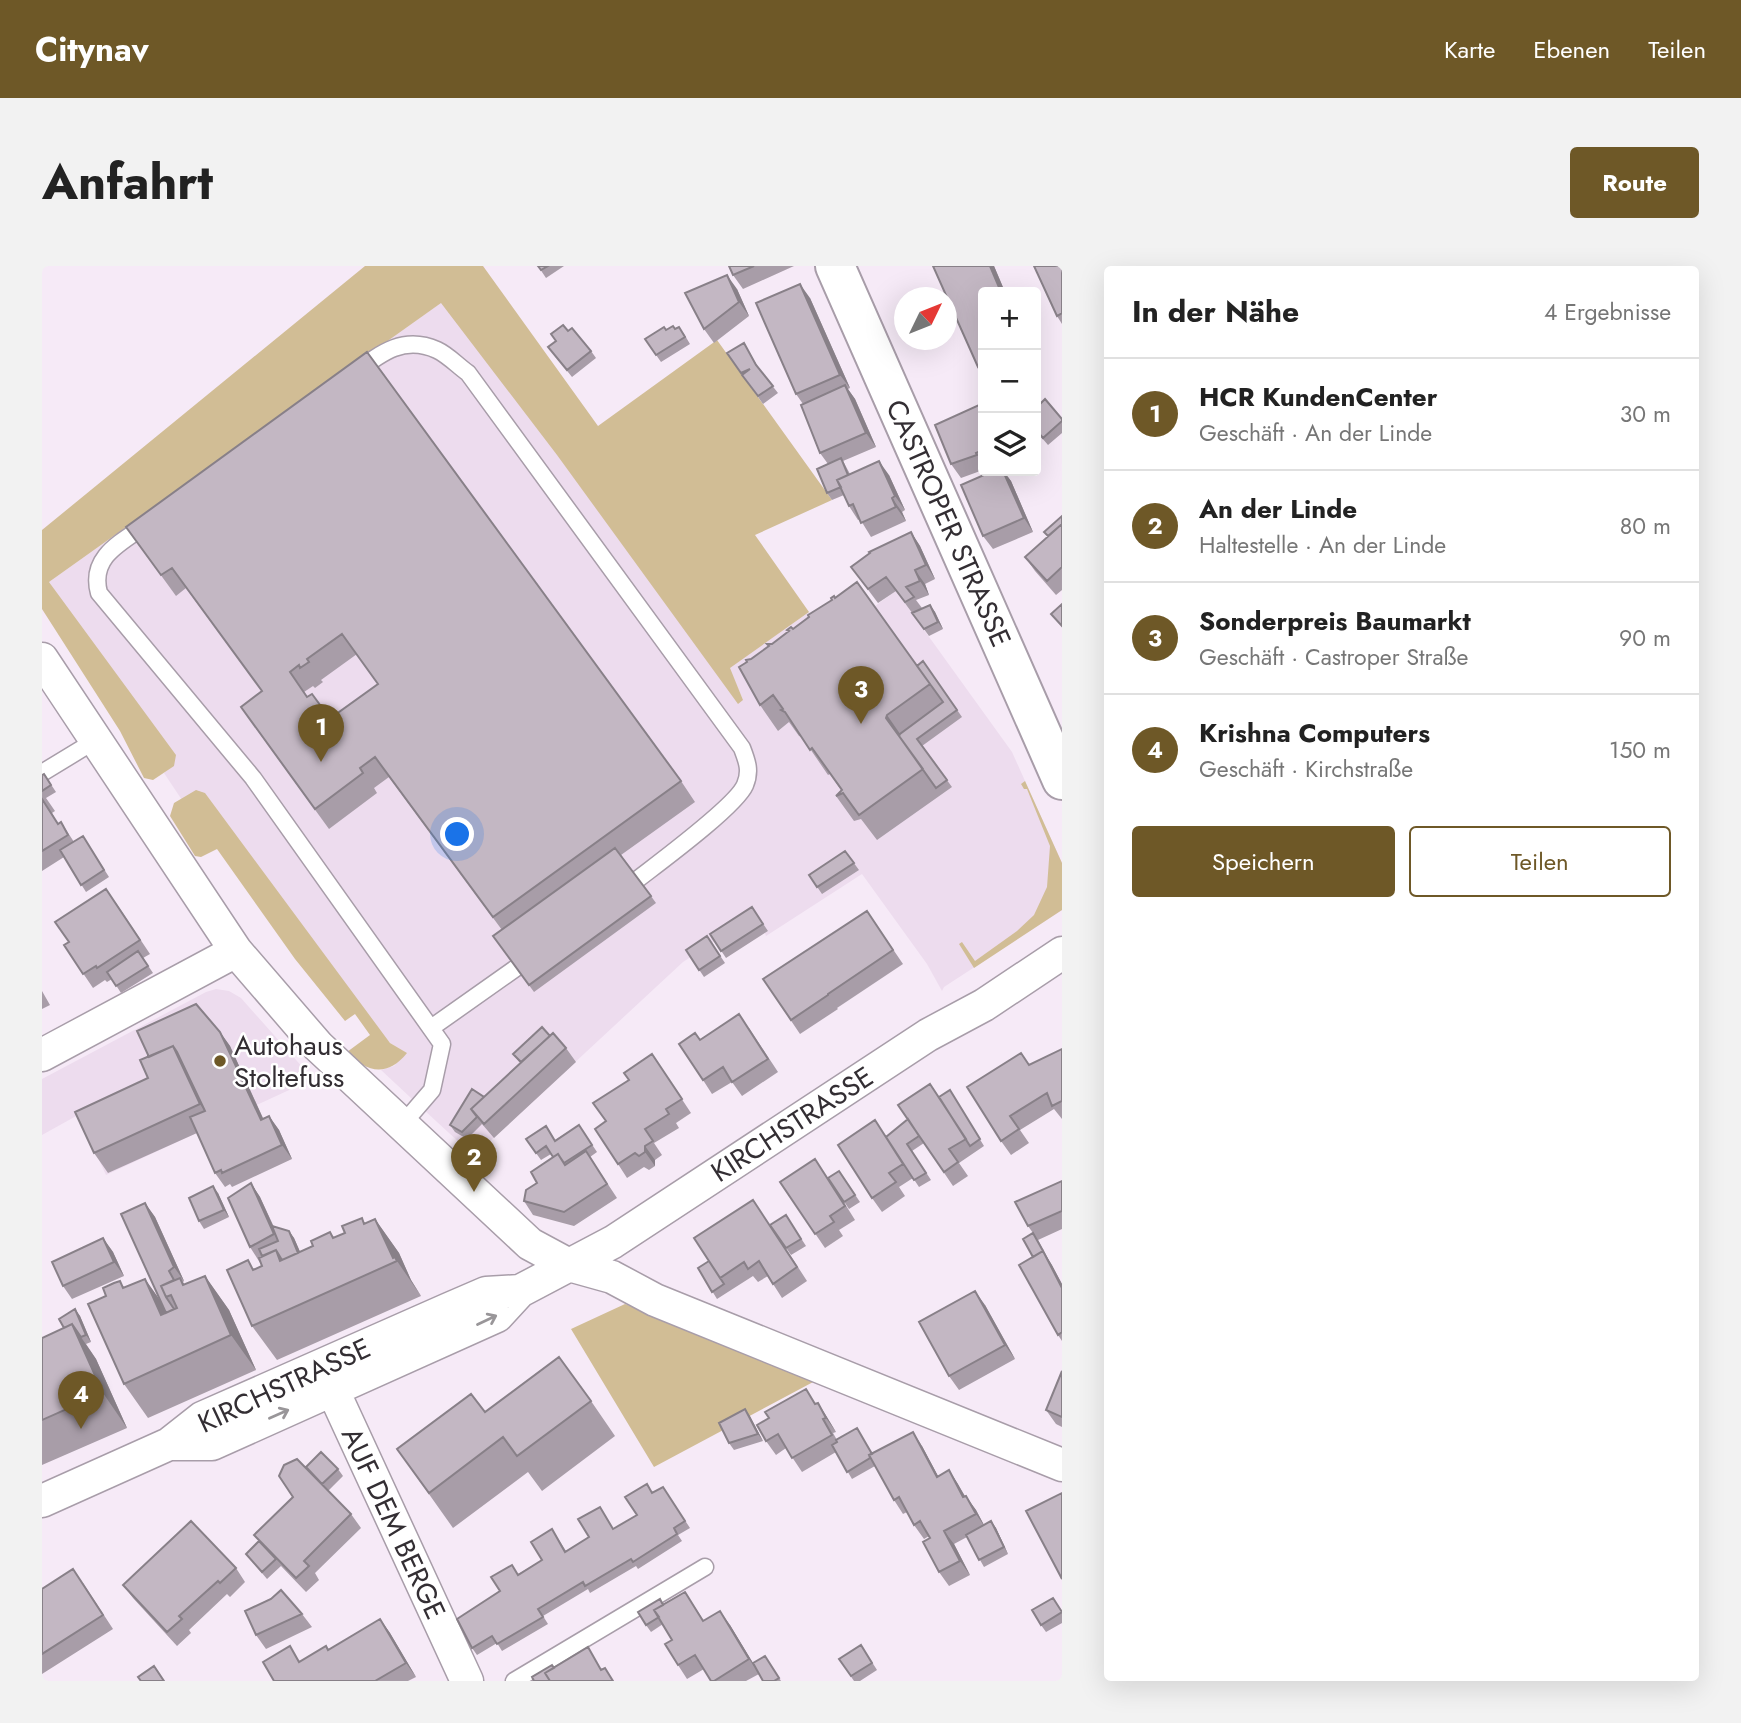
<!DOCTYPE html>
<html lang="de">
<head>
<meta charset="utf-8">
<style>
	:root { --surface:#fff; --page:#f2f2f2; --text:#222; --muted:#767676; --line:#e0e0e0; --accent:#6e5827 }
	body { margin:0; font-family:Jost,sans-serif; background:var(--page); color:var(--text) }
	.controls { position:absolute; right:21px; top:21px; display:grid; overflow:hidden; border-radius:7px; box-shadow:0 7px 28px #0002 }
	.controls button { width:63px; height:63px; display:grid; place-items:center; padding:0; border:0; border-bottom:2px solid var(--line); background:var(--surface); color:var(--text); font:35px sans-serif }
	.compass { position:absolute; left:852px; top:21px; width:63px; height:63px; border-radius:50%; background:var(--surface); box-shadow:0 7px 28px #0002; rotate:47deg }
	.you { position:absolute; left:416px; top:569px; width:24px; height:24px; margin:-18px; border:5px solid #fff; border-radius:50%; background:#1a73e8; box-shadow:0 0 0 10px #1a73e833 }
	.badge { display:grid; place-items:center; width:46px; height:46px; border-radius:50%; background:var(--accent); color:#fff; font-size:23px; font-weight:700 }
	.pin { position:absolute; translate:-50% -58px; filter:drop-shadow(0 2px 4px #0008) }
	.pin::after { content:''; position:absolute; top:37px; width:24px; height:21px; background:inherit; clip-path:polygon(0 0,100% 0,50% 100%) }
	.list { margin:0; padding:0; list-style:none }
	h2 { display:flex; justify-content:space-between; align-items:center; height:91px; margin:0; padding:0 28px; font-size:30px }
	h2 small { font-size:23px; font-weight:400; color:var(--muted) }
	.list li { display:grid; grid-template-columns:46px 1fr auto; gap:21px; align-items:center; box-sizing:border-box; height:112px; padding:0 28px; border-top:2px solid var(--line) }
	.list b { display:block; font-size:26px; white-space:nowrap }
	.list p { margin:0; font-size:23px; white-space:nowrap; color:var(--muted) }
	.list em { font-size:23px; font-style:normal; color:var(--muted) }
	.actions { display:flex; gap:14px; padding:21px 28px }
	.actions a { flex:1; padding:16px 0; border:2px solid var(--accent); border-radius:7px; text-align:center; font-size:24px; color:var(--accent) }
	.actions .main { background:var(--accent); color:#fff }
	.icon { flex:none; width:38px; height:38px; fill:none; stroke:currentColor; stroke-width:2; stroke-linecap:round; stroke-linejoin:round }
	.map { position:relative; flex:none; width:1020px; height:1415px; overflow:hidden; border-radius:7px }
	header { display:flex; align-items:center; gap:42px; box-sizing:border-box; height:98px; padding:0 35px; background:var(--accent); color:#fff }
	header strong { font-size:33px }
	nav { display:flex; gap:38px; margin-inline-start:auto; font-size:24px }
	.intro { display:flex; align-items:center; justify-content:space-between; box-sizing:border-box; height:168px; padding:0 42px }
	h1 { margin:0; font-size:49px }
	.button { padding:18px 32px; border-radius:7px; background:var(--accent); color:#fff; font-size:24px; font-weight:700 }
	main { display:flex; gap:42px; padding:0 42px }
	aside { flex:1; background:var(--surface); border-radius:7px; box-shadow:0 7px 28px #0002 }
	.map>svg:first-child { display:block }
	.built { fill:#eddcee }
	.green { fill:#d1bd95 }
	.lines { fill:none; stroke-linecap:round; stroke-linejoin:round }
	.service-casing { stroke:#a89da9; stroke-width:19 }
	.minor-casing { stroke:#a89da9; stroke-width:35 }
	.secondary-casing { stroke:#a89da9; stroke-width:42 }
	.service { stroke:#fff; stroke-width:16 }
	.minor { stroke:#fff; stroke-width:32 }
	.secondary { stroke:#fff; stroke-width:38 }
	.wall { fill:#a89da8; fill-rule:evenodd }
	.shaded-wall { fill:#888088 }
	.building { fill:#c3b7c3; stroke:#888088; stroke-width:2; fill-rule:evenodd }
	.oneway { stroke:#999699 }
	.poi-dot { fill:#6e5827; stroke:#fff; stroke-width:2.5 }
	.labels { text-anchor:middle; stroke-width:5; stroke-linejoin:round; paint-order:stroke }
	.street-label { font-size:28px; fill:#332e33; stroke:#fff }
	.poi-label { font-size:28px; fill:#332e33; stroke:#fff; text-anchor:start }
</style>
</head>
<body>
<header>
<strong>Citynav</strong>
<nav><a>Karte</a><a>Ebenen</a><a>Teilen</a></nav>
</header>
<div class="intro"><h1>Anfahrt</h1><a class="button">Route</a></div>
<main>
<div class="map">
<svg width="1020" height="1415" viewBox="0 0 1020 1415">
	<rect width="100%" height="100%" fill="#f6eaf7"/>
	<!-- built -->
	<path class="built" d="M400,36L701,434L687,402L767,346L787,373L854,325L970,486L1020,597V644L902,721L900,725L885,698L820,608L724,670L723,667L726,665L715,648L641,696L432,890L369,832L339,804L352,800L364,787L348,777L140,534L122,507L132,499L7,316Z
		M174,723L187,725L199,732L271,813L64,909L36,849L0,869V813L164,726Z"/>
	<!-- green -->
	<path class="green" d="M323,0H441L556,160L675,74L790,234L713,269L767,346L688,402L701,434L696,438L515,189L399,37L7,316L134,489L132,500L111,514L102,512L78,465L0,343V264Z
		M983,515L1020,597V644L932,702L917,678L920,676L933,695L975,665L992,649L1005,621L1008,580L985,523H982L979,518Z
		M154,524L163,527L348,777L365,787C346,811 324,807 305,786L328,769L313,748L303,755L253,693L175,583L159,591L153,590L128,550L132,537Z
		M583,1038L773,1115L612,1201L529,1063Z"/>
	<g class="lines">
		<!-- service casing -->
		<g class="service-casing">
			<path id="service" d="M314,106C339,87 362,69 395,84C406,89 416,100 426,107L700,482C705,495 709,505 703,519C694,540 618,596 596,613
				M107,257C80,276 47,290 57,327L211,512L400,778L390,824L359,860
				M0,507L54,474
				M389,762L474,702
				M472,1415L663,1301"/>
		</g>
		<!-- minor casing -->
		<g class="minor-casing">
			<path id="minor" d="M0,393L194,685L276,780L488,978L527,999L570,1011L613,1034L1020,1199
				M0,789L194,685
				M282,1105L425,1415
				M127,1178H170L455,1050L478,1025L571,976L886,769L942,739L1020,687
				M0,1235L127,1178L160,1152L407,1043L444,1027L478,1025"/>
		</g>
		<!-- secondary casing -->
		<g class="secondary-casing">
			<path id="secondary" d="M793,0L1020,514"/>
		</g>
		<!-- service -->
		<use href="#service" class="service"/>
		<!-- minor -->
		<use href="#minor" class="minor"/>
		<!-- secondary -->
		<use href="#secondary" class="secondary"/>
	</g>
	<!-- wall -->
	<path class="wall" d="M496,0H522L504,12Z
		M687,0H752L701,23L691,9Z
		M891,0H952L963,26H941V109L936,101Z
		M1020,0V58L1015,50Z
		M695,23L707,50L672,77L662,63Z
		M768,32L808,122L806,123L813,133L834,181L801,195L808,208L847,209L863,244L860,246L864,255L829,271L818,253L816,254L807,240L802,229L790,234L785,227L786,198L778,187L761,138L754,128Z
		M633,63L642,68L648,78L619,96L603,73L624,64Z
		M526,65L549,85L554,92L530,111L506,81L514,75L509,68Z
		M702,77L717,103L736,127L721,138L685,87Z
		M937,139L941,145V204L919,212L909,198Z
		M994,142L1020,153V167L1006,179L994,165Z
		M951,205H962L969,215L991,266L951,283L941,270Z
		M1020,250V324L1014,329L993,305L983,291L1006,271L1002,266Z
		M84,261L639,515L653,536L579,589L614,637L492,726L451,670L460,664L347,511L332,522L335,527L287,563L213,461L220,425L144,322L134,330ZM315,388L336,418L288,453L270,428L265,431L262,426L271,420L273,422L281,416L279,414Z
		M869,266L878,280L893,313L883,318L887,329L874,334L880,342L888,339L893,346L901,363L887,370L854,325L836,337L809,301Z
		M793,332L875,400L881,395L920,451L880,480L910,521L835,574L819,553L812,555L794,530L799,524L788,508L786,509L760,471L757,470L747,456L736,465L718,439L709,393Z
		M2,508L14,526L4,532L13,545L10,547L16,558L19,556L32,576L41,570L67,611L44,626L22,591L0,605V509Z
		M803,585L817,604L780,628L767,609Z
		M74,637L108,688L101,692L111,707L79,727L70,713L65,716L63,714L51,722L22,679Z
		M710,641L726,665L684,692L668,668Z
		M825,645L861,698L795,742L796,743L758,768L721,713Z
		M665,670L683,697L662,711L644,684Z
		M0,725L8,739L0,743Z
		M707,762L736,806L700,830L690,816L670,828L661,814L658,774Z
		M178,766L188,780L221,852L227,850L237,864L250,893L190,921L188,918L183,921L173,907L155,867L66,907L52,887L106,812Z
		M508,770L524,782L534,796L452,872L440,858L425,873L413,866L408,859L442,831L478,797L471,788Z
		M1020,783V853L1012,843L978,864L987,877L969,889L959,875L987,799Z
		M610,788L649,847L634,857L637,862L612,877L620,889L613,894V900L607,904L602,901L585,912L576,898L564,855L587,814Z
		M908,824L942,880L917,897L926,910L911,920L871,861L882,877L870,885L889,914L877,921L871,912L857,921L863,930L840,946L830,932L844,871Z
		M537,859L555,886L548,891L575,932L532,960L491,949L482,935L495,917L511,891L509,888L499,894L484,873L513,874Z
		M797,905L818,936L807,943L793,922L813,954L797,964L801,970L783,982L738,916L786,912Z
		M1020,915V963L996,974L1020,1018V1075L1016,1069L991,991V967L986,960Z
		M209,917L218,931L232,961L247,965L252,972L258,986L271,980L288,966L292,972L333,953L357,987L369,1014L379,1030L235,1094L210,1060L213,1003L220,1000L208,981Z
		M176,927L187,951L162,963L157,955Z
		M103,937L113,951L142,1015L141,1016L143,1019L163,1010L187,1044L214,1104L106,1152L82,1118L83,1022L103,1013L118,1034Z
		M744,949L764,980L749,989L730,961L765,1015L740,1032L726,1010L716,1016L711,1010L675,1033L656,1002Z
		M61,972L71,986L82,1010L30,1033L21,1020Z
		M943,1039L973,1093L917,1124L907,1110Z
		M33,1043L38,1050L49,1076L44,1078L54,1093L85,1162L0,1199V1072L22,1062Z
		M1020,1105V1161L1014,1158L1004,1144Z
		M549,1135L573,1170L500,1225L486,1206L411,1262L355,1183L443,1146Z
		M776,1137L794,1166L791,1167L795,1174L815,1162L830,1187L880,1180L896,1210L907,1204L923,1230L934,1244L942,1259L949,1255L954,1262L966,1288L942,1301L925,1271L912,1278L928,1309L907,1320L897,1306L887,1270L882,1273L872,1259L865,1246L861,1248L852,1234L833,1200L810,1213L794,1186L760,1206L744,1182L734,1189L724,1175Z
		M703,1143L721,1175L692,1184L687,1177Z
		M264,1201L296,1203L301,1210L286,1225L309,1248L319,1262L273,1307L277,1314L264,1326L239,1300L225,1313L204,1288L217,1275L212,1269L251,1231Z
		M621,1221L648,1262L636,1269L640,1275L596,1303L594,1300L548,1327L546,1323L501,1350L506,1358L460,1385L455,1377L435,1389L430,1382L458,1325L476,1308L500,1294L510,1263L524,1285L547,1271L558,1241L571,1263L595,1249L611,1227Z
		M194,1302L203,1316L188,1331L185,1328L147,1364L149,1367L135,1380L91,1332L81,1319Z
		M41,1317L71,1363L0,1408V1323Z
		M643,1326L662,1355L688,1359L711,1397L723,1390L739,1415H721L717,1408L704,1415H669L662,1403L645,1413L636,1399L630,1374L621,1358L609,1366L604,1359L621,1338Z
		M1011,1332L1020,1345V1357L1004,1366L999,1359Z
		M260,1348L270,1361L224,1383L214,1369Z
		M338,1353L348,1367L374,1411L366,1415H232L258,1395L287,1384Z
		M819,1379L835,1404L818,1415H812L797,1393Z"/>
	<!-- shaded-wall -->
	<path class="shaded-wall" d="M948,0H952L963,26H959Z
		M685,9L695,23L707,50L697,36Z
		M758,18L768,32L808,122L798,109Z
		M803,119L813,133L834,181L824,167Z
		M837,195L847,209L863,244L853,230Z
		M961,205L969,215L991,266L982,252Z
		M850,232L860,246L864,255L854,241Z
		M869,266L878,280L893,313L884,299Z
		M873,304L883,318L887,329L878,315Z
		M888,339L893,346L901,363L896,356Z
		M845,449L863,475L862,478L844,452Z
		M178,766L188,780L228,868L219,854Z
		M131,780L145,800L172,859L158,838Z
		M227,850L237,864L250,893L240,879Z
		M603,880L613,894V900L603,886Z
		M209,917L218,931L241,982L232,968Z
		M171,920L176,927L187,951L182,944Z
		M103,937L113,951L142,1015L132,1001Z
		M333,953L357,987L369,1014L379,1030L355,995L351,992Z
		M247,965L252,972L263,997L258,990Z
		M61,972L71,986L82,1010L72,996Z
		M1001,985L1010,999L1020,1018V1022Z
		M163,1010L187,1044L214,1104L189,1069Z
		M103,1013L127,1047L119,1049Z
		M933,1025L943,1039L973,1093L963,1079Z
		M33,1043L38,1050L49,1076L44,1069Z
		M30,1058L54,1093L85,1162L61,1127Z
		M776,1137L785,1151L794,1166L784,1152Z
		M703,1143L708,1150L721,1175L716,1168Z
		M871,1166L880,1180L904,1225L895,1211Z
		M907,1204L916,1218L931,1245L921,1231Z
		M924,1230L934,1244L943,1261L934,1248Z
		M949,1255L954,1262L966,1288L962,1281Z
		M902,1265L912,1278L928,1309L918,1295Z
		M678,1345L688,1359L717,1407L707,1393Z
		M338,1353L348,1367L374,1411L364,1397Z"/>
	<!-- building -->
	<path class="building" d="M496,0H506L499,4Z
		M687,0H712L691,9Z
		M891,0H948L959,26H941V98L936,101Z
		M992,0H1020V47L1015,50Z
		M685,9L697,36L662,63L643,27Z
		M758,18L798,109L754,128L714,37Z
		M521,59L526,65L530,62L549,85L525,104L506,81L514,75L509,68Z
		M631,60L633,63L637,61L643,71L614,89L603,73L622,61L624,64Z
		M702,77L714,99L731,120L716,130L700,109L708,103L699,107L685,87Z
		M325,86L639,515L451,651L333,491L318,502L321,507L273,543L199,441L220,425L130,302L119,309L84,261ZM300,368L336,418L283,456L276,446L281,443L270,428L265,431L248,406L257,399L258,402L267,396L265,393Z
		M803,119L824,167L778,187L759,139Z
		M1003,133L1020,153V155L1001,172L994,164V142Z
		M937,139L941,148V184L934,187L935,189L909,198L893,159Z
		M799,192L806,209L795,214L799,221L785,227L775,203Z
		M837,195L853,230L850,232L854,241L819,257L811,238L807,240L795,214Z
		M951,205H961L982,252L941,270L919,219Z
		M1020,250V258L1006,270L1002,266Z
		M1020,258V301L1005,315L983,291Z
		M869,266L884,299L873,304L878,315L864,321L872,331L863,336L844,311L826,323L809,301L828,287L827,286Z
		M815,316L888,418L845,449L844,452L881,503L817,549L801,527L794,530L800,524L770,482L768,484L743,446L739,444L741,443L731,429L718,439L697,401L705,396L704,394L709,393L727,380L725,378H730L747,365L745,364L749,361L751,363L767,351L766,349L790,334L789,332L792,330L793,332Z
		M1020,338V360L1009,348Z
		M888,339L896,356L882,363L870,347Z
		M881,395L915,444L875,473L905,514L894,522L857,470L858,468L901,436L875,400Z
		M2,508L9,519L0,525V509Z
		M0,533L16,558L19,556L26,569L0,585Z
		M41,570L62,604L39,619L18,584Z
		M573,582L609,630L487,719L451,670Z
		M803,585L812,597L775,621L767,609Z
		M64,623L98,674L55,702L54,700L41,708L22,679L27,676L13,656Z
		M710,641L721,658L679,685L668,668Z
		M825,645L851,684L786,728V729L749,754L721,713Z
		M665,670L678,690L657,704L644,684Z
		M96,685L106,700L74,720L65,706Z
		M154,738L178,766L219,854L227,850L240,879L180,907L179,904L173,907L148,851L163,845L135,786L131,780L107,791L95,765Z
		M697,748L726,793L690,816L681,801L661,814L637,778L653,767L658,774Z
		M500,761L508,770L479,796L471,788Z
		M511,767L524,782L442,858L429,843Z
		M131,780L158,838L52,887L33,846L106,812L98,794Z
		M1020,783V835L1010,840L1005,827L968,850L977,863L959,875L925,821L979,787L987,799Z
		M610,788L640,833L624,843L627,848L603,863L611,875L603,880V886L597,890L593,887L576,898L553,863L564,855L551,837L587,814L582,807Z
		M888,818L924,873L907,883L916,896L902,906L856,839Z
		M430,823L442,831L429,843L435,851L420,866L408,859Z
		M908,824L938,873L928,880L897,831Z
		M866,853L877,870L865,878L884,907L872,914L844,871Z
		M833,854L861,898L847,907L854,916L830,932L796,879Z
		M537,859L550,879L522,897L516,888L511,891L504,880L494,887L484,873L504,860L513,875Z
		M544,885L565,918L522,946L482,935L484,924L495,917L489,906L516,888L523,899Z
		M773,893L803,940L788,950L792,956L773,968L738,916Z
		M797,905L813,929L802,936L786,912Z
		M1020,915V945L986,960L973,936Z
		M209,917L232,968L208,981L186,932Z
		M171,920L182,944L157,955L147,932Z
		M711,934L755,1001L731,1018L717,995L706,1003L702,996L678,1012L652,972Z
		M103,937L132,1001L127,1005L132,1014L119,1020L124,1031L132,1043L124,1047L79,948Z
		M744,949L759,973L744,982L728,959Z
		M320,952L322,958L333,953L351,992L353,991L355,995L210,1060L185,1004L206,994L211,1004L220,1000L217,992L234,984L238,995L271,980L269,975L288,966L291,972L303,967L300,960Z
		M230,960L247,965L256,987L240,994L234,984L220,990L217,983L236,975Z
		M991,967L1001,985L991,991L981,973Z
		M61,972L72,996L21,1020L10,996Z
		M1001,985L1020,1022V1066L1016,1069L977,999Z
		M667,995L682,1018L670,1026L656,1002Z
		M163,1010L189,1069L82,1118L46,1038L64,1030L61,1022L72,1017L78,1015L81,1022L103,1013L119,1049L135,1042L129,1029L124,1031L119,1020L138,1012L141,1019Z
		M933,1025L963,1079L907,1110L877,1056Z
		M33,1043L44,1069L39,1071L30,1058L22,1062L17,1053Z
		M30,1058L61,1127L0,1154V1072Z
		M517,1091L549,1135L475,1190L461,1171L387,1227L355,1183L429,1128L443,1146Z
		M1020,1105V1151L1004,1144Z
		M764,1123L773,1138L776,1137L784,1152L781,1153L790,1169L750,1192L736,1168L724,1175L715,1159L727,1152L723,1146Z
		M703,1143L716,1168L687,1177L677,1157Z
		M815,1162L830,1188L827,1189L828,1192L805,1206L790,1179L795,1176L794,1174Z
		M871,1166L895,1211L907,1204L921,1231L924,1230L934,1248L902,1265L918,1295L897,1306L881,1276L888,1272L878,1255L872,1259L857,1231L852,1234L827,1189Z
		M279,1186L296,1203L280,1218L264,1201Z
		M255,1193L309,1248L262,1295L267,1300L254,1312L212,1269L251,1231L237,1210L242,1199Z
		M605,1218L610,1227L621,1221L643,1255L632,1262L635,1268L591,1296L589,1293L543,1320L541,1316L496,1343L501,1351L455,1378L450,1370L430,1382L415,1353L458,1325L449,1311L470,1299L476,1309L500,1294L489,1276L510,1263L523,1286L547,1271L536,1253L558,1241L571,1263L595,1249L583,1231Z
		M1020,1227V1313L984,1245Z
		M149,1255L194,1302L178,1317L176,1315L137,1350L140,1353L125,1366L81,1319Z
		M949,1255L962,1281L937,1294L924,1269Z
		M217,1275L234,1293L220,1306L204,1288Z
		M31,1303L61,1349L0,1388V1323Z
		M239,1324L260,1348L214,1369L203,1345L229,1333Z
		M643,1326L661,1355L678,1345L707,1393L672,1415H669L653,1389L636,1399L623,1378L630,1374L612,1344Z
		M1011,1332L1020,1346L999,1359L990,1344Z
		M618,1333L621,1339L612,1344L617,1351L604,1359L596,1346Z
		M338,1353L364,1397L333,1415H232L221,1396L248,1380L257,1396L284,1380L286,1384Z
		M819,1379L830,1397L809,1410L797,1393Z
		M546,1381L559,1404L563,1402L571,1415H508L503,1407Z
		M723,1390L737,1412L732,1415H721L711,1397Z
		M510,1399L512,1402L503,1407L508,1415H492L490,1411Z
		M112,1400L122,1415H99L96,1411Z"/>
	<!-- one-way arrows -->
	<defs><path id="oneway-shaft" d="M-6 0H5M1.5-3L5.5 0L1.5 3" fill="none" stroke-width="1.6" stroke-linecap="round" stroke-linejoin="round" transform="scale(1.75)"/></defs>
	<g class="oneway">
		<use href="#oneway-shaft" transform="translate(445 1054) rotate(-25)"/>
		<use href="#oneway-shaft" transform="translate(237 1148) rotate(-24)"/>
	</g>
	<!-- markers -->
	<circle class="poi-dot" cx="178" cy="795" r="7"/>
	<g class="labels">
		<!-- street labels -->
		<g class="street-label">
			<text transform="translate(907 257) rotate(66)" y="10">CASTROPER STRASSE</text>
			<text transform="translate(750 858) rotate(-33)" y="10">KIRCHSTRASSE</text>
			<text transform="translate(242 1119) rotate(-25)" y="10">KIRCHSTRASSE</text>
			<text transform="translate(352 1257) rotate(65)" y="10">AUF DEM BERGE</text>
		</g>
		<!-- poi labels -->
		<g class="poi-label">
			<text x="192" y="789">Autohaus<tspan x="192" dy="32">Stoltefuss</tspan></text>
		</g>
	</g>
</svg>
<div class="controls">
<button>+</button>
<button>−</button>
<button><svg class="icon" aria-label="layers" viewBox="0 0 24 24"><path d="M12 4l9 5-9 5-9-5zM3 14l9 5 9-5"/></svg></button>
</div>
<svg class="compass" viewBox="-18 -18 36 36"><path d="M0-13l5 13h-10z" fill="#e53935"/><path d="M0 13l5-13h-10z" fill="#767676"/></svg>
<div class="you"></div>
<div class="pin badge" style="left:279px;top:496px">1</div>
<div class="pin badge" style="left:432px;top:926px">2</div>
<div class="pin badge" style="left:819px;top:458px">3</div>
<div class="pin badge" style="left:39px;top:1163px">4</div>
</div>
<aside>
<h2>In der Nähe<small>4 Ergebnisse</small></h2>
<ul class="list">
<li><span class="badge">1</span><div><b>HCR KundenCenter</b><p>Geschäft · An der Linde</p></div><em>30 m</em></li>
<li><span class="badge">2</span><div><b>An der Linde</b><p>Haltestelle · An der Linde</p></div><em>80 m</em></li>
<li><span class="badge">3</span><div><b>Sonderpreis Baumarkt</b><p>Geschäft · Castroper Straße</p></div><em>90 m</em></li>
<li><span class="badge">4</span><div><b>Krishna Computers</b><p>Geschäft · Kirchstraße</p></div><em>150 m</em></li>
</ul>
<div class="actions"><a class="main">Speichern</a><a>Teilen</a></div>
</aside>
</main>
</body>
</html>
